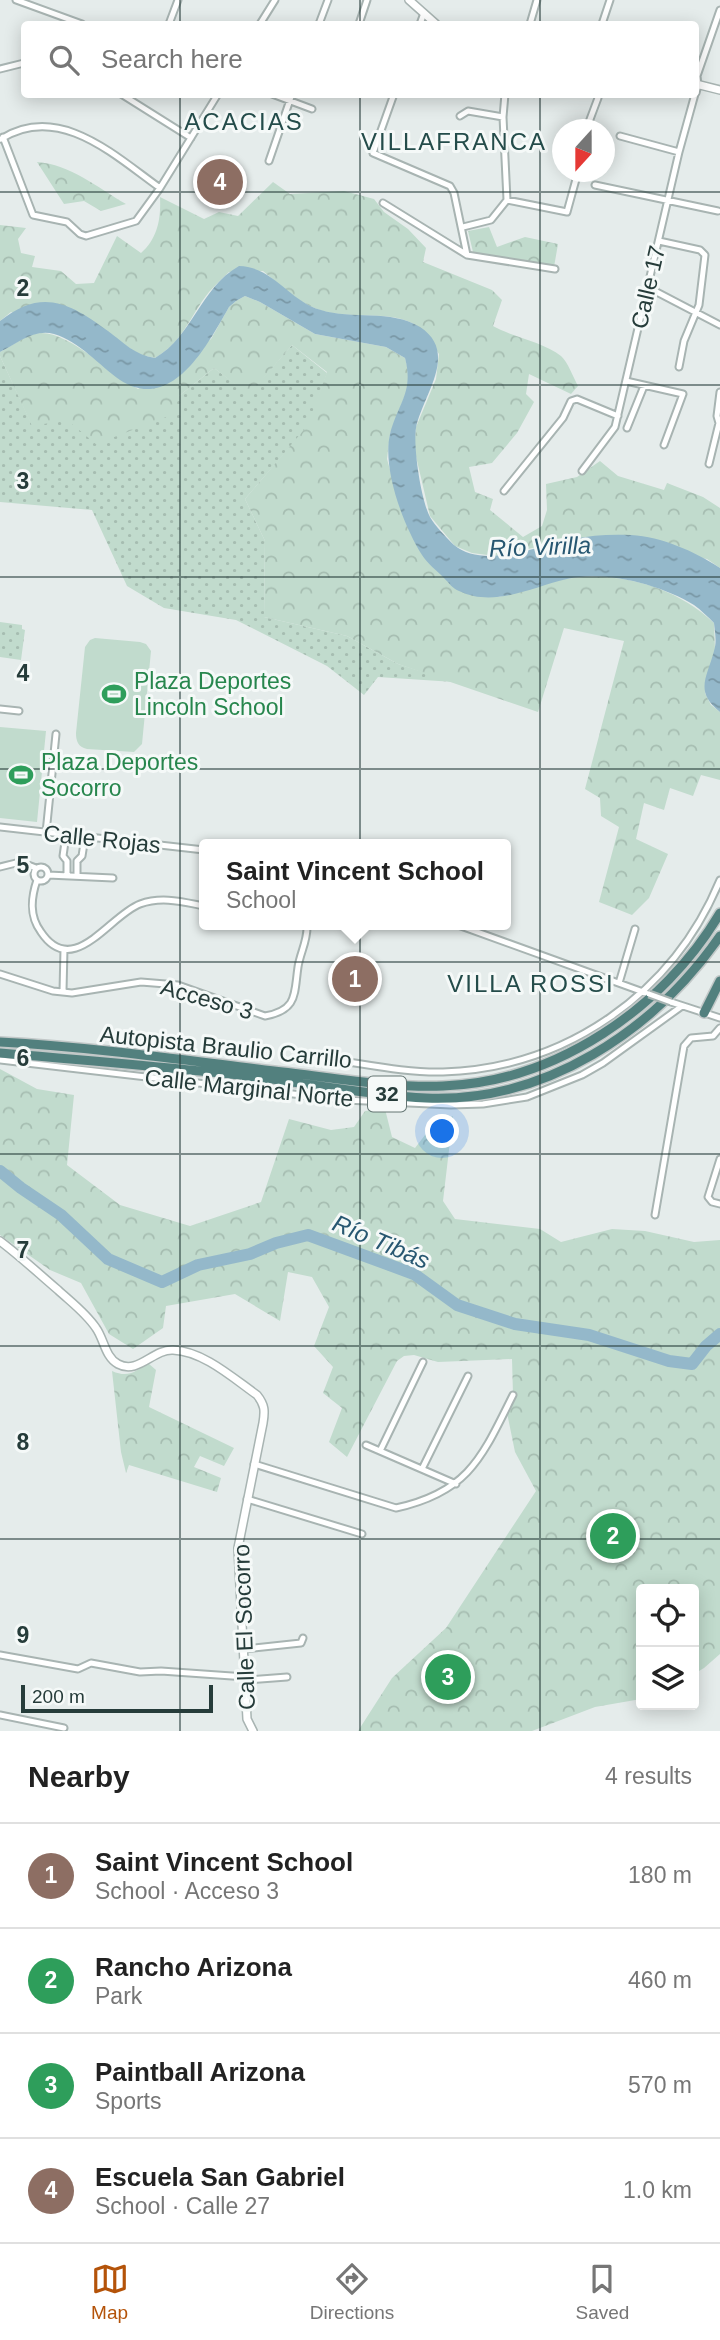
<!DOCTYPE html>
<html lang="en">
<head>
<meta charset="utf-8">
<style>
	:root { --surface:#fff; --page:#f2f2f2; --text:#222; --muted:#767676; --line:#e0e0e0; --accent:#b45309 }
	body { margin:0; font-family:Arial,sans-serif; background:var(--page); color:var(--text) }
	.controls { position:absolute; right:21px; bottom:21px; display:grid; overflow:hidden; border-radius:7px; box-shadow:0 4px 18px #0003 }
	.controls button { width:63px; height:63px; display:grid; place-items:center; padding:0; border:0; border-bottom:2px solid var(--line); background:var(--surface); color:var(--text); font:35px sans-serif }
	.compass { position:absolute; left:552px; top:119px; width:63px; height:63px; border-radius:50%; background:var(--surface); box-shadow:0 4px 18px #0003; rotate:201deg }
	.scale { position:absolute; left:21px; bottom:18px; width:192px; box-sizing:border-box; padding-left:7px; border:4px solid #263c3a; border-top:0; font-size:19px; line-height:24px; white-space:nowrap; color:#263c3a; -webkit-text-stroke:5px #f5f9f8; paint-order:stroke }
	.you { position:absolute; left:443px; top:1132px; width:24px; height:24px; margin:-18px; border:5px solid #fff; border-radius:50%; background:#1a73e8; box-shadow:0 0 0 10px #1a73e833 }
	.badge { display:grid; place-items:center; width:46px; height:46px; border-radius:50%; background:var(--accent); color:#fff; font-size:23px; font-weight:700 }
	.pin { position:absolute; translate:-50% -50%; border:4px solid #fff; box-shadow:0 2px 7px #0006 }
	.popup { position:absolute; left:199px; top:839px; width:312px; height:91px; box-sizing:border-box; display:grid; place-content:center; border-radius:7px; background:var(--surface); filter:drop-shadow(0 2px 5px #0005); font-size:23px; white-space:nowrap; color:var(--muted) }
	.popup b { font-size:26px; color:var(--text) }
	.popup::after { content:''; position:absolute; left:50%; top:100%; margin-left:-14px; border:14px solid transparent; border-top-color:var(--surface) }
	.list { margin:0; padding:0; list-style:none }
	h2 { display:flex; justify-content:space-between; align-items:center; height:91px; margin:0; padding:0 28px; font-size:30px }
	h2 small { font-size:23px; font-weight:400; color:var(--muted) }
	.list li { display:grid; grid-template-columns:46px 1fr auto; gap:21px; align-items:center; box-sizing:border-box; height:105px; padding:0 28px; border-top:2px solid var(--line) }
	.list b { display:block; font-size:26px; white-space:nowrap }
	.list p { margin:0; font-size:23px; white-space:nowrap; color:var(--muted) }
	.list em { font-size:23px; font-style:normal; color:var(--muted) }
	.icon { flex:none; width:38px; height:38px; fill:none; stroke:currentColor; stroke-width:2; stroke-linecap:round; stroke-linejoin:round }
	.map { position:relative; flex:none; width:720px; height:1731px; overflow:hidden }
	.search { position:absolute; background:var(--surface); box-shadow:0 4px 18px #0003; left:21px; right:21px; top:21px; height:77px; display:flex; align-items:center; gap:18px; box-sizing:border-box; padding:0 24px; border-radius:7px; color:var(--muted); font-size:26px }
	.sheet { height:511px; background:var(--surface) }
	nav { display:flex; justify-content:space-around; align-items:center; box-sizing:border-box; height:98px; border-top:2px solid var(--line); background:var(--surface); font-size:19px; color:var(--muted) }
	nav a { display:grid; justify-items:center; gap:4px }
	nav .on { color:var(--accent) }
	.map>svg:first-child { display:block }
	.grass { fill:url(#grass-dots) }
	.forest { fill:url(#forest-crowns) }
	.pitch { fill:#c1dbcd }
	.water { fill:url(#water-ripples) }
	.lines { fill:none; stroke-linecap:round; stroke-linejoin:round }
	.river { stroke:#94b8ca; stroke-width:12 }
	.minor-casing { stroke:#a8b4b2; stroke-width:9 }
	.tertiary-casing { stroke:#a8b4b2; stroke-width:10 }
	.trunk-casing { stroke:#c2c8c8; stroke-width:12 }
	.minor { stroke:#fff; stroke-width:5 }
	.tertiary { stroke:#fff; stroke-width:7 }
	.trunk { stroke:#52807e; stroke-width:9 }
	.minor-bridge-casing { stroke:#a8b4b2; stroke-width:9; stroke-linecap:butt }
	.minor-bridge { stroke:#fff; stroke-width:5 }
	.grid { fill:none; stroke:#263c3a; stroke-width:2; stroke-opacity:0.55 }
	.labels { text-anchor:middle; stroke-width:6; stroke-linejoin:round; paint-order:stroke }
	.shield { fill:#f5f9f8; stroke:#647573; stroke-width:2 }
	.shield-label { font-size:21px; font-weight:bold; fill:#263c3a }
	.street-label { font-size:23px; fill:#263c3a; stroke:#f5f9f8 }
	.leisure-label { font-size:23px; fill:#27864d; stroke:#f5f9f8; text-anchor:start }
	.neighbourhood-label { font-size:24px; letter-spacing:2px; fill:#244c4a; stroke:#f5f9f8 }
	.water-label { font-size:24px; font-style:italic; fill:#275771; stroke:#f5f9f8 }
	.grid-label { font-size:23px; text-anchor:middle; font-weight:bold; fill:#263c3a; stroke:#f5f9f8; stroke-width:6; stroke-linejoin:round; paint-order:stroke }
</style>
</head>
<body>
<div class="map">
<svg width="720" height="1731" viewBox="0 0 720 1731">
	<defs>
		<pattern id="grass-dots" width="8" height="8" patternUnits="userSpaceOnUse" patternTransform="scale(1.75)"><rect width="8" height="8" fill="#c1dbcd"/><path d="M2 2h.1M6 6h.1" fill="none" stroke="#a6bdb1" stroke-width="1.8" stroke-linecap="round"/></pattern>
		<pattern id="forest-crowns" width="20" height="18" patternUnits="userSpaceOnUse" patternTransform="scale(1.75)"><rect width="20" height="18" fill="#c1dbcd"/><path d="M2 6a3 3 0 1 1 6 0M12 15a3 3 0 1 1 6 0" fill="none" stroke="#a6bdb1"/></pattern>
		<pattern id="water-ripples" width="26" height="14" patternUnits="userSpaceOnUse" patternTransform="scale(1.75)"><rect width="26" height="14" fill="#94b8ca"/><path d="M2 4q2-2 4 0t4 0M15 11q2-2 4 0t4 0" fill="none" stroke="#7997a5"/></pattern>
	</defs>
	<rect width="100%" height="100%" fill="#e5eceb"/>
	<!-- grass -->
	<path class="grass" d="M292,345L327,373L309,425L245,499L265,541L264,617L347,636L398,664L454,682L378,677L364,695L327,666L236,620L164,608L127,586L92,510L0,502V356L32,425L179,396L214,368L249,394Z
		M0,622L22,625V629L25,630L21,660L0,657Z"/>
	<!-- forest -->
	<path class="forest" d="M37,162C70,164 98,188 126,204L101,211L84,201L64,204Z
		M273,182L290,194L344,191L374,199L384,212L408,229L426,248L423,262L492,290L502,300L493,326C512,337 544,342 561,356C568,362 573,377 578,386L571,394L529,374L526,394L534,402L517,433L492,463L469,467L475,492L493,499L490,510L523,537L542,526L547,510L546,484L577,477L600,461L618,476L664,490L667,483L703,497L720,508V568L707,559L574,539L495,556L472,553L455,546L430,516L414,448L416,427L436,379L439,354C433,346 427,333 419,327C392,308 347,321 317,309C296,301 280,285 263,271L229,272C222,279 215,285 209,292C189,317 184,341 155,358L140,355L125,345L11,312L0,321V225L26,228L18,239L21,253L35,256L32,267L61,271L76,284L94,283L117,236L141,253C158,238 161,218 160,197L204,219L219,212L238,216Z
		M489,227L497,247L525,237L558,244L554,267L473,252L468,231Z
		M245,296L260,302L315,334L386,347L405,358L409,374L407,390L390,434L387,459L402,513L499,597C523,591 548,580 573,578C624,572 677,588 714,623L715,650L705,693L711,705L720,712V780L701,775L693,796L670,788L664,810L644,803L636,839L668,854L649,898L632,915L599,902L619,827L601,816L600,798L585,789L624,641L564,628L538,712L398,664L347,636L264,617L265,541L245,499L308,425L327,372L292,345L249,395L214,368L179,396L174,414L96,444L67,420L32,426L0,356V352C10,347 23,337 34,334C65,326 110,375 138,389L211,339L229,307L236,301Z
		M0,1069L37,1089L74,1095L67,1165L120,1205L190,1226L261,1202L289,1119L331,1130L354,1127L365,1111L385,1109L392,1137L415,1148L432,1126L453,1116L443,1201L455,1219L540,1229L561,1242L612,1229L645,1231L694,1242L720,1240V1654L704,1668L694,1674V1589H641V1699L595,1707L532,1731H358L392,1678L446,1628L536,1491L515,1452L506,1408L513,1395L512,1359L438,1362L414,1355L404,1356L397,1361L347,1457L329,1442L342,1408L323,1393L333,1367L314,1346L329,1307L312,1277L288,1272L280,1321L235,1294L166,1306L163,1328L133,1349L109,1334L81,1283L50,1270L0,1235Z
		M148,1363L156,1370L149,1407L234,1448L224,1466L200,1456L194,1467L221,1478L217,1492L129,1465L126,1473L121,1452L112,1371C128,1378 135,1372 148,1363Z"/>
	<!-- pitch -->
	<path class="pitch" d="M95,638L140,642L146,644L151,651L142,744L134,752L87,749C78,747 76,741 76,733L85,647L90,640Z
		M0,727L46,731L37,822L0,818Z"/>
	<!-- water -->
	<path class="water" d="M239,266C274,267 289,301 321,310C352,320 391,309 420,327C460,353 422,396 416,428C413,447 421,500 430,517C435,526 447,538 454,545C484,570 540,545 573,539C591,535 612,534 631,535C662,537 694,551 720,568V712C694,691 707,678 714,651C717,642 715,633 714,623C708,617 701,610 694,605C661,585 606,570 567,579C532,587 494,608 459,591C453,589 449,583 444,578C437,571 427,563 422,555C403,525 382,468 390,434C398,403 414,392 405,358L386,347L315,334L260,302L245,296L236,301L229,307C208,344 172,414 120,380C100,366 79,341 54,334C35,328 16,344 0,352V321C41,288 69,302 108,331C124,343 135,355 155,358C193,336 200,288 239,266Z"/>
	<g class="lines">
		<!-- river -->
		<path class="river" d="M0,1171L21,1188L61,1215L108,1259L162,1282L198,1265L250,1254L276,1243L308,1235L414,1274L457,1305L515,1324L589,1335L669,1361L692,1364L706,1346L720,1334"/>
		<!-- minor casing -->
		<g class="minor-casing">
			<path id="minor" d="M16,0L82,24
				M169,24L178,0
				M260,24L275,0
				M319,24L328,0
				M359,24L367,0
				M420,24L424,13
				M530,24L537,0
				M602,24L610,0
				M0,69L24,63
				M696,93L698,85L697,76L720,10
				M121,94L191,138
				M272,94L312,109
				M394,94L373,153L450,186L454,193L467,255
				M460,116L468,111L503,117
				M586,130L598,98
				M620,136L679,152
				M3,137L33,215L67,222L80,234L86,236L136,221L160,188L218,94
				M1,139C59,102 115,156 160,188
				M269,161L292,94
				M595,185L718,211
				M507,200L567,212L578,172
				M383,203L467,255L555,269
				M463,227L491,220L507,200L503,117L505,94
				M659,241L700,250L705,255L699,305L684,341L679,367
				M649,288L720,325
				M626,381L683,394L664,445
				M627,428L644,386
				M709,464L719,423L717,416L720,392
				M582,471L615,427L679,152L695,94
				M504,491L563,418L571,401L577,399L618,416
				M0,709L19,711
				M0,827L204,850
				M46,833L56,734
				M66,835L63,856L67,861V876
				M34 874a7 7 0 1 1 14 0a7 7 0 1 1-14 0Z
				M0,867L20,862L36,868
				M48,875L113,878
				M77,876V861L82,856L85,837
				M37,880C31,898 29,916 41,932C73,980 110,915 140,904C162,896 183,902 204,906
				M458,925L646,993
				M0,974L53,991L72,993L141,982L178,985L265,1016C298,1010 294,994 298,967C300,953 308,940 307,925
				M619,983L635,929
				M63,991L64,949
				M671,1002L720,1018
				M321,1058C361,1063 403,1073 443,1072C566,1068 673,994 720,880
				M0,1060L345,1100L451,1105L483,1104L527,1097L582,1075L603,1063L682,1006
				M720,1159L708,1197L712,1202L720,1204
				M655,1215L684,1046L691,1038L713,1036L720,1028
				M366,1445L456,1484
				M380,1451L423,1362
				M254,1464L396,1508C469,1492 482,1457 513,1395
				M422,1469L468,1376
				M247,1499L362,1534
				M244,1649L301,1643L303,1638
				M0,1655L78,1669L91,1663L140,1672L161,1671L246,1677
				M246,1680L287,1677
				M0,1715L64,1728"/>
		</g>
		<!-- tertiary casing -->
		<g class="tertiary-casing">
			<path id="tertiary" d="M409,0L436,24
				M696,84L720,90
				M0,1241C20,1256 38,1273 58,1290C71,1302 86,1313 96,1328C104,1339 105,1357 118,1364C138,1375 153,1349 173,1350C203,1351 233,1378 257,1395C265,1405 265,1411 263,1423L238,1548L247,1719L253,1731"/>
		</g>
		<!-- trunk casing -->
		<g class="trunk-casing">
			<path id="trunk" d="M704,1013L720,981
				M0,1042C92,1047 183,1060 274,1071C330,1077 387,1088 443,1086C556,1082 664,1008 720,913
				M0,1053C83,1060 165,1067 248,1076C307,1083 367,1095 426,1098C545,1103 654,1031 720,936"/>
		</g>
		<!-- minor -->
		<use href="#minor" class="minor"/>
		<!-- tertiary -->
		<use href="#tertiary" class="tertiary"/>
		<!-- trunk -->
		<use href="#trunk" class="trunk"/>
		<!-- minor-bridge casing -->
		<g class="minor-bridge-casing">
			<path id="minor-bridge" d="M649,994L671,1002"/>
		</g>
		<!-- minor-bridge -->
		<use href="#minor-bridge" class="minor-bridge"/>
	</g>
	<!-- grid -->
	<path class="grid" d="M180,0V24M360,0V24M540,0V24M180,94V1731M360,94V1731M540,94V1731M0,192H720M0,385H720M0,577H720M0,769H720M0,962H720M0,1154H720M0,1346H720M0,1539H720"/>
	<!-- icons -->
	<defs>
		<g id="stadium-bare" transform="scale(1.89)"><path d="M0-5a6.5 5 0 1 0 0 10a6.5 5 0 1 0 0-10ZM-3.5-1.8h7v3.6h-7Z" fill="#2e9e5b" stroke="#f5f9f8" stroke-width="2.5" paint-order="stroke"/></g>
	</defs>
	<g fill-rule="evenodd">
		<use href="#stadium-bare" x="114" y="694"/>
		<use href="#stadium-bare" x="21" y="775"/>
	</g>
	<g class="labels">
		<!-- shield labels -->
		<rect class="shield" x="368" y="1076.5" width="38" height="35" rx="5"/>
		<g class="shield-label">
			<text x="387" y="1101">32</text>
		</g>
		<!-- street labels -->
		<g class="street-label">
			<text transform="translate(648 287) rotate(-77)" y="8">Calle 17</text>
			<text transform="translate(102 839) rotate(6)" y="8">Calle Rojas</text>
			<text transform="translate(207 999) rotate(16)" y="8">Acceso 3</text>
			<text transform="translate(226 1047) rotate(6)" y="8">Autopista Braulio Carrillo</text>
			<text transform="translate(249 1088) rotate(6)" y="8">Calle Marginal Norte</text>
			<text transform="translate(244 1627) rotate(-92)" y="8">Calle El Socorro</text>
		</g>
		<!-- leisure labels -->
		<g class="leisure-label">
			<text x="134" y="689">Plaza Deportes<tspan x="134" dy="26">Lincoln School</tspan></text>
			<text x="41" y="770">Plaza Deportes<tspan x="41" dy="26">Socorro</tspan></text>
		</g>
		<!-- neighbourhood labels -->
		<g class="neighbourhood-label">
			<text x="244" y="130">ACACIAS</text>
			<text x="454" y="150">VILLAFRANCA</text>
			<text x="531" y="992">VILLA ROSSI</text>
		</g>
		<!-- water labels -->
		<g class="water-label">
			<text transform="translate(540 547) rotate(-2)" y="8">Río Virilla</text>
			<text transform="translate(381 1242) rotate(23)" y="8">Río Tibás</text>
		</g>
	</g>
	<g class="grid-label">
		<text x="23" y="296">2</text>
		<text x="23" y="489">3</text>
		<text x="23" y="681">4</text>
		<text x="23" y="873">5</text>
		<text x="23" y="1066">6</text>
		<text x="23" y="1258">7</text>
		<text x="23" y="1450">8</text>
		<text x="23" y="1643">9</text>
	</g>
</svg>
<div class="controls">
<button><svg class="icon" aria-label="locate" viewBox="0 0 24 24"><circle cx="12" cy="12" r="6"/><path d="M12 2v4M12 18v4M2 12h4M18 12h4"/></svg></button>
<button><svg class="icon" aria-label="layers" viewBox="0 0 24 24"><path d="M12 4l9 5-9 5-9-5zM3 14l9 5 9-5"/></svg></button>
</div>
<svg class="compass" viewBox="-18 -18 36 36"><path d="M0-13l5 13h-10z" fill="#e53935"/><path d="M0 13l5-13h-10z" fill="#767676"/></svg>
<div class="scale">200 m</div>
<div class="you"></div>
<div class="pin badge" style="left:355px;top:979px;background:#8d6e63">1</div>
<div class="popup"><b>Saint Vincent School</b>School</div>
<div class="pin badge" style="left:613px;top:1536px;background:#2e9e5b">2</div>
<div class="pin badge" style="left:448px;top:1677px;background:#2e9e5b">3</div>
<div class="pin badge" style="left:220px;top:182px;background:#8d6e63">4</div>
<div class="search"><svg class="icon" aria-label="search" viewBox="0 0 24 24"><circle cx="10" cy="10" r="6"/><path d="M15 15l6 6"/></svg>Search here</div>
</div>
<section class="sheet">
<h2>Nearby<small>4 results</small></h2>
<ul class="list">
<li><span class="badge" style="background:#8d6e63">1</span><div><b>Saint Vincent School</b><p>School · Acceso 3</p></div><em>180 m</em></li>
<li><span class="badge" style="background:#2e9e5b">2</span><div><b>Rancho Arizona</b><p>Park</p></div><em>460 m</em></li>
<li><span class="badge" style="background:#2e9e5b">3</span><div><b>Paintball Arizona</b><p>Sports</p></div><em>570 m</em></li>
<li><span class="badge" style="background:#8d6e63">4</span><div><b>Escuela San Gabriel</b><p>School · Calle 27</p></div><em>1.0 km</em></li>
</ul>
</section>
<nav>
<a class="on"><svg class="icon" aria-label="map" viewBox="0 0 24 24"><path d="M3 6l6-2 6 2 6-2v14l-6 2-6-2-6 2zM9 4v14M15 6v14"/></svg>Map</a>
<a><svg class="icon" aria-label="directions" viewBox="0 0 24 24"><path d="M12 3l9 9-9 9-9-9zM9 14v-3h6M13 9l2 2-2 2"/></svg>Directions</a>
<a><svg class="icon" aria-label="saved" viewBox="0 0 24 24"><path d="M7 4h10v16l-5-4-5 4z"/></svg>Saved</a>
</nav>
</body>
</html>
